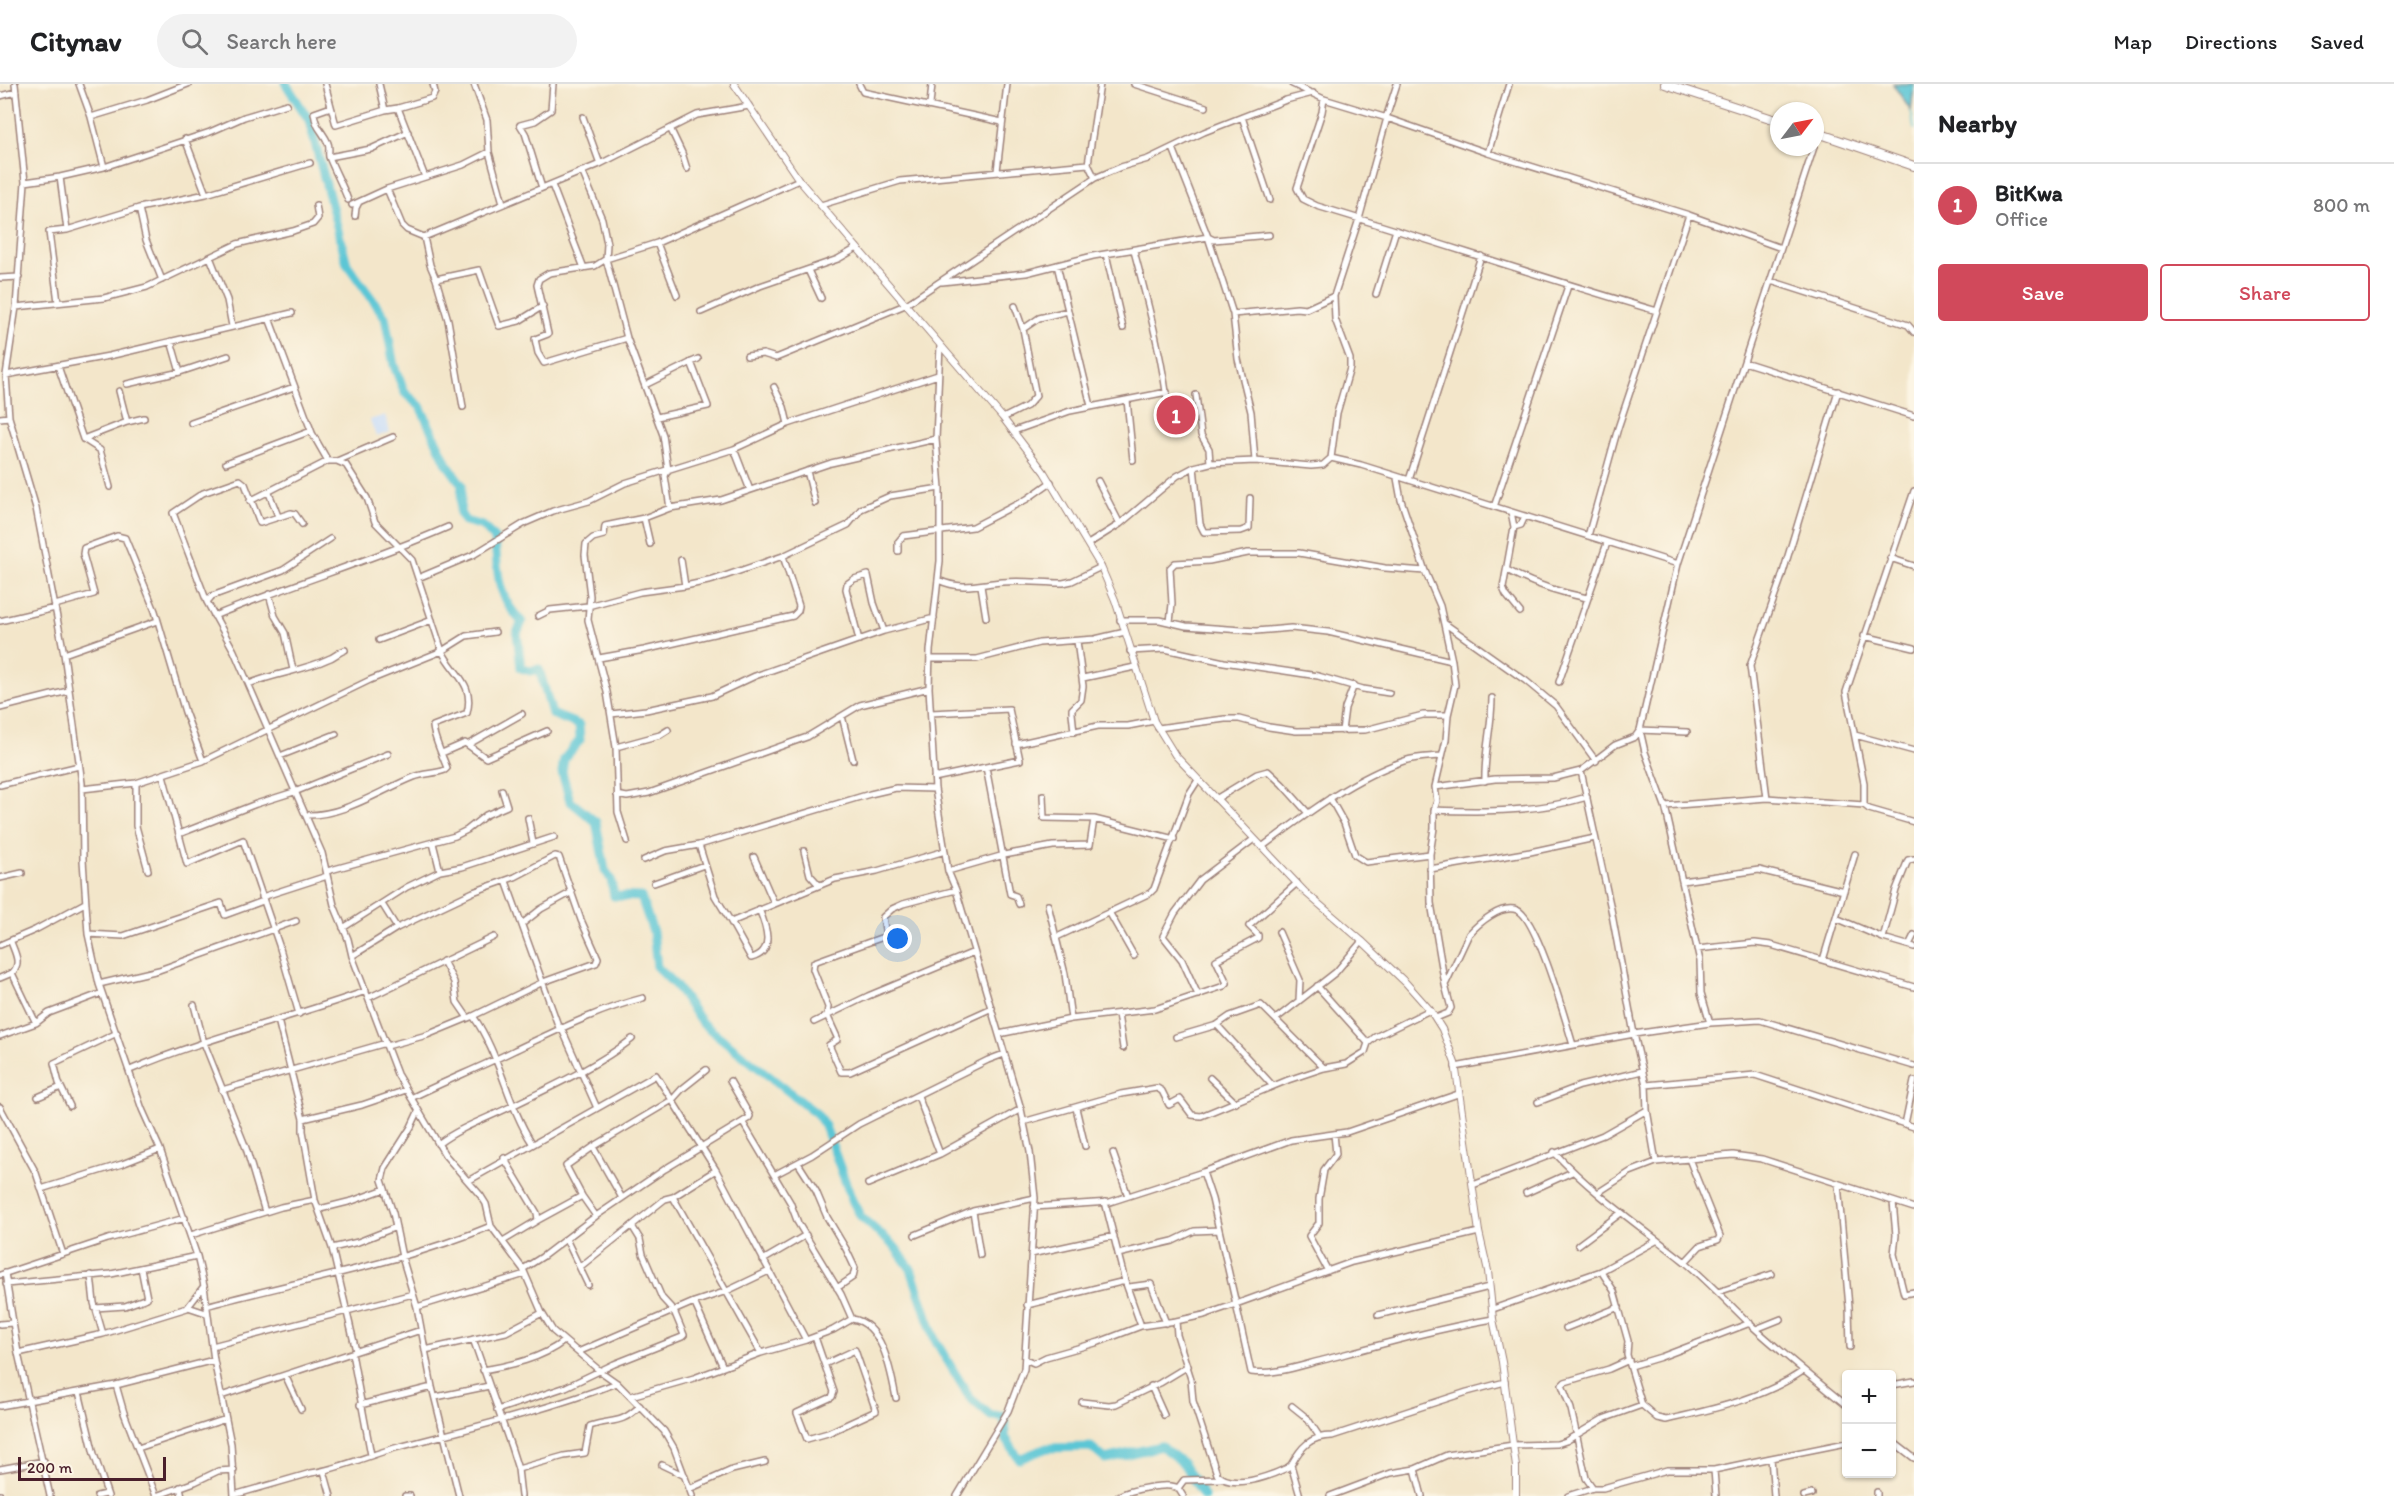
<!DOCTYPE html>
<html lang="en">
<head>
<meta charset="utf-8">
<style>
	:root { --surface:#fff; --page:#f2f2f2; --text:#202124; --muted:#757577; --line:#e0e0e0; --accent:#d1495b }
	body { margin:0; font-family:Itim,sans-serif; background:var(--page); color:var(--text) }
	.controls { position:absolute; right:18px; bottom:18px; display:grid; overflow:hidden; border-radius:6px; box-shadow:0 2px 4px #0004 }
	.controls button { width:54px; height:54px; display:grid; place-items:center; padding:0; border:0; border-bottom:2px solid var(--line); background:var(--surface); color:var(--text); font:30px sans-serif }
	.compass { position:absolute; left:1770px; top:18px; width:54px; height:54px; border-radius:50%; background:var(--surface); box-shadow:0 2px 4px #0004; rotate:58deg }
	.scale { position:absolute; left:18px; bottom:15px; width:148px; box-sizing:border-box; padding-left:6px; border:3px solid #4a1f2b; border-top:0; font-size:16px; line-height:21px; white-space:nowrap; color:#4a1f2b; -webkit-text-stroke:4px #fcf5e5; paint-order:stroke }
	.you { position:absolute; left:898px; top:855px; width:21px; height:21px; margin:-15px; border:4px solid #fff; border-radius:50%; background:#1a73e8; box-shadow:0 0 0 9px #1a73e833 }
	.badge { display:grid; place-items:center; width:39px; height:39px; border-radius:50%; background:var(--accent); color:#fff; font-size:20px; font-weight:700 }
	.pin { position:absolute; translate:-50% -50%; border:3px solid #fff; box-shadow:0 2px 6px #0006 }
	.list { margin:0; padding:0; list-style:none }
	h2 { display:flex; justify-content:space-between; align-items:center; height:78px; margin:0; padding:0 24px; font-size:26px }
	h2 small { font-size:20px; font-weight:400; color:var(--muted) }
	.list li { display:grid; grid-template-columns:39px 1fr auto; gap:18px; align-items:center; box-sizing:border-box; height:84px; padding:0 24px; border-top:2px solid var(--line) }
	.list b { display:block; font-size:22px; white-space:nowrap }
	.list p { margin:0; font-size:20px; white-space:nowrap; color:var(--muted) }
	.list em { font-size:20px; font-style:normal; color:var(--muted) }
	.actions { display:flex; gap:12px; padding:18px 24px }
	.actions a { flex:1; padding:14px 0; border:2px solid var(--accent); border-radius:6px; text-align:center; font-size:21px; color:var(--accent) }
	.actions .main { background:var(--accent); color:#fff }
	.icon { flex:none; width:33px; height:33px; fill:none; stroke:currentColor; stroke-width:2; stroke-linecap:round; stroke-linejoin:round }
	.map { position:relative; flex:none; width:1914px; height:1412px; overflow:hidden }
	header { display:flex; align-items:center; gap:36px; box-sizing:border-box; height:84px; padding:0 30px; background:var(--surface); border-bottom:2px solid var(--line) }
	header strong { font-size:28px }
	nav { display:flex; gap:33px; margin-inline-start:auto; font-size:21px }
	.search { width:420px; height:54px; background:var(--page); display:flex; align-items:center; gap:15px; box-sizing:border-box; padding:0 21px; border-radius:33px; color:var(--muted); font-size:22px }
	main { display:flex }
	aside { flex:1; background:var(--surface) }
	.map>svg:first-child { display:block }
	.built { fill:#c8ddf9 }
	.water { fill:#5bc6d5; stroke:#527280; stroke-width:1.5 }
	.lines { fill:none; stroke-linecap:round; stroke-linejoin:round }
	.stream { stroke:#5bc6d5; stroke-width:1.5 }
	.river { stroke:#5bc6d5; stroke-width:9 }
	.minor-casing { stroke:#9e827a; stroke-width:8 }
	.tertiary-casing { stroke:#9e827a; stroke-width:8 }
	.primary-casing { stroke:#9e827a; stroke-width:10 }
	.minor { stroke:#fff; stroke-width:5 }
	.tertiary { stroke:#fff; stroke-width:6 }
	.primary { stroke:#fff; stroke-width:8 }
</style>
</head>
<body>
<header>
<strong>Citynav</strong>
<div class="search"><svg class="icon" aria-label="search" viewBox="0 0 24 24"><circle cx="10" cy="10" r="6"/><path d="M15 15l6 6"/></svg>Search here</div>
<nav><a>Map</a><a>Directions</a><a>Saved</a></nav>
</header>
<main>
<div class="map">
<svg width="1914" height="1412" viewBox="0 0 1914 1412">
	<rect width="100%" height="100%" fill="#fcf5e5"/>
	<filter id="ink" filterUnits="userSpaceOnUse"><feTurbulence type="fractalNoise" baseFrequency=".0167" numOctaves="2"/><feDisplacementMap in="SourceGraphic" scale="12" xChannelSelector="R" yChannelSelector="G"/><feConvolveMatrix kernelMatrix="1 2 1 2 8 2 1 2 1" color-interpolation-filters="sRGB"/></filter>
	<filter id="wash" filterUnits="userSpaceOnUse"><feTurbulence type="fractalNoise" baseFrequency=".008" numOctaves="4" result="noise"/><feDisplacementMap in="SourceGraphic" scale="24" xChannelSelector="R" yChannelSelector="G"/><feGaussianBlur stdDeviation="1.35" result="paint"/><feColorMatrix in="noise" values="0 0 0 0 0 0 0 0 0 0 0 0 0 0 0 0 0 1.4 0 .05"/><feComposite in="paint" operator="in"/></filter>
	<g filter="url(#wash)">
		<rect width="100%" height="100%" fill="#f3e6ca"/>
		<!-- built -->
		<path class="built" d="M385,331L390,348L376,352L370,336Z"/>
		<!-- water -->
		<path class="water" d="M1893,0H1914L1911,27Z"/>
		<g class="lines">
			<!-- stream -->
			<path class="stream" d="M1911,27L1914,45"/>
			<!-- river -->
			<path class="river" d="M286,0L309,36L347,180L385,233L394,282L405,309L420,322L447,380L462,401L460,429L465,437L483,442L495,455C498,489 496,512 522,538L517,549L521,584L530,587L539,585L552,630L579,641L580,656L564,675L562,688L570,717L596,738L605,786L611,795L614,812L641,813L653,848L657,883L676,902L702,939L817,1030L825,1042L852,1116L861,1133L895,1163L911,1185L935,1256L970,1314L991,1332H1005V1353L1019,1375L1047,1364L1091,1363L1105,1375L1161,1362L1183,1379L1204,1412"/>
		</g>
	</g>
	<g filter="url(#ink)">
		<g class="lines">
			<!-- minor casing -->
			<g class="minor-casing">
				<path id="minor" d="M15,0L25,98L16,223L6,291L9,333L36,424L64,570L82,699L83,776L88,850L99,900L142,1025L160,1065L197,1172L204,1202L214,1276L231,1360L234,1412
					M79,0L91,33L104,83
					M325,0L336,41L385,26L398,24L432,14L435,8L433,0
					M379,0L385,26
					M474,0L487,36L489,68L503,119
					M859,0L863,8L1002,38
					M1134,0L1206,23
					M1292,0L1324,15L1387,34L1488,69L1689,131L1781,164
					M0,12L16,8
					M1324,15L1322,28L1297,104L1303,115L1317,122C1431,156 1543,194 1657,227
					M930,21L932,0
					M331,23L314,29C316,45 323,47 328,59C330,63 328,69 329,73C335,88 343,102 348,116
					M398,24L425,93
					M91,33L147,16L188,0
					M583,33L600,80
					M1242,33L1270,116
					M1386,34L1397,0
					M1387,34L1359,135L1334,212L1335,235L1350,275V284L1337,329L1331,374L1361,381L1678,480
					M671,46L682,69L687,85
					M185,55L206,110
					M1173,64L1208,153L1233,230L1238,275L1251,328L1255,377
					M1488,69L1509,0
					M329,73L371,65L408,48
					M582,87L602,135L607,160L606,175L627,254L663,351L668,386L665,392L670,424
					M997,87L1007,0
					M60,93L67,146
					M1095,94L1121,83L1148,75L1204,48L1286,16L1313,9
					M25,98L60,93L104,83L210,48L244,33L287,20
					M552,101L584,184
					M542,104L525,49L520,41L535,37L551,26L553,0
					M387,105L402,141L407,146L424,153
					M352,121L387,105L463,81L489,68
					M821,121L900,97L1088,80
					M139,124L146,156L162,196
					M355,132L356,124L359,118
					M657,159L677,211
					M1134,167C1149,223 1164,280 1170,338
					M1106,170L1123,244
					M210,173L227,216L232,242
					M1057,181L1091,322
					M808,186L821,214
					M0,194L19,193
					M436,195L479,186L499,242L519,237L543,222
					M1771,197L1908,241L1914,248
					M942,198L1026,189L1093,172L1208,153L1214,156L1269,151
					M1376,210L1396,146
					M58,218L49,148L67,146L139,124L206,110L310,79
					M16,223L104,214L147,203L237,160L293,147L313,140L318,134L316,121
					M701,228L760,202L838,175L857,164
					M1233,230L1297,224L1306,225L1334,212
					M269,234L312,349L328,377H337L346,381L367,414L375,438L412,476L442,567C453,590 475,599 467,629L433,642C433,652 443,673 447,684L445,686C435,690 424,689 414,693C379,707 344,732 306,731
					M1023,245L1039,234L1068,227
					M627,254L544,279L538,269L535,255L548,250L537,201L539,195L549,189L595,182L606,175L657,159L799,96
					M171,257L180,288
					M940,261L936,355L940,404V477L930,567L929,604L935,705L948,787L956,806L1021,1025L1030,1068L1035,1114L1024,1285L1008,1327L957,1412
					M747,272L763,270L776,274L905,221L1095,94L1088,80L1100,0
					M1744,278L1914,332
					M58,282L83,355L100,366L110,403
					M6,291L109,272L292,229
					M127,300L180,288L228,272
					M645,301L698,275
					M774,303L784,323L788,340
					M1196,311L1201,351L1209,365L1210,379
					M1127,316L1133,376
					M463,323L448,236L436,195L430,181L424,153L600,80L697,31L749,22
					M657,333L708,322L691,278
					M0,334L9,333
					M1003,334L1027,322L1036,312L1023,245L1015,222
					M127,338L144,334
					M191,339L294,303
					M1014,347L1070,327L1167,308
					M83,355L127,338L119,307
					M734,365L750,406
					M337,377L393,353
					M226,379L311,347
					M1194,383L1200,440L1204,448L1241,447L1249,444L1250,414
					M807,387L815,419
					M1397,394L1401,416L1425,487L1440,522L1452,577L1455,601L1448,631L1446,656L1435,703L1437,717L1434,726V744L1430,770L1431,819L1445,901L1451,924L1448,929L1436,934
					M1409,396L1481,172
					M1098,397L1120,440
					M269,409L278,432
					M250,417L328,377
					M1494,423L1568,202
					M1511,428L1514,443L1503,504L1506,511L1520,528
					M302,440L295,430L291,429L260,439L245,400L240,396L203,409L173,429L207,518L234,567L322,769L334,821L348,855L352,872L397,990L445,1071L481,1112L486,1120L491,1142
					M1514,443L1521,441L1525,432
					M1588,452L1618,344L1689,131
					M650,460L644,434L670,424L721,416L831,379L936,355
					M1088,460L1120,440L1177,392L1194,383L1210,379L1255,377L1311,382L1323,381L1331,374
					M898,467V458L903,452L973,443L1027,415L1051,398
					M1890,474L1914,482
					M681,476L685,502
					M1507,486C1532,500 1558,508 1587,514
					M418,494L473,471L525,439L553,427L589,417L625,399L734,365L788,340L938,291
					M938,496C963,507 978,500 1002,498C1022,496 1043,499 1063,499L1072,497L1101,483
					M981,502L986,533
					M269,510L275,532L285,549L293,586
					M207,518L212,512L283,486L330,455
					M55,521L94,510L83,470L84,464L117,452L125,454L155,527L185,628L203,677
					M214,532C291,500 371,477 448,443
					M538,532L550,526L588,522L640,508L685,502L713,496L783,472
					M1120,536H1160L1186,542L1256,547L1291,544L1328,548L1452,577
					M0,537L55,524
					M1170,538L1172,520L1170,484L1175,479L1209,477L1248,469H1299L1385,484L1425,487
					M1444,539L1526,597L1556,622L1596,677
					M1864,552L1914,564
					M379,556L432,536
					M859,556L846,505L847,500L854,495L868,491L874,519L884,547
					M1130,567L1165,565L1224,578L1318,592L1363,605L1389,609
					M64,570L157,537
					M599,574L644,566L793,532L798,527L799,522L783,472L848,441L861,425L890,412L940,404
					M930,575H977L1039,559L1095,555L1125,548
					M1083,594L1135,583
					M1559,598L1607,459
					M249,600C275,589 303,587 328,575C335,573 338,568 345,566
					M0,624L68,607
					M931,629L1009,625L1020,676L986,683
					M611,630L646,626L712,612L755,592L821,569L884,547L934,534
					M842,632L853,676
					M1158,644L1225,635H1239L1269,643L1296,647L1365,646L1423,631H1448
					M1342,647L1345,624L1354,601
					M1074,648L1072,629V625L1081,616L1083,602L1077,557
					M1687,648L1640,646L1645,668L1665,722L1700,877L1701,909L1710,939
					M1855,651L1914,667
					M469,660L522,630
					M1016,660L1098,642H1128L1154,637
					M616,663L660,651L668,646
					M442,669L465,659L486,674L547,647
					M280,672L336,650
					M1581,687L1611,825L1634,950L1646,1001L1647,1026L1656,1078
					M163,691L187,780L243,756L279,861L299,930
					M934,694L986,683L1010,810L1016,812L1019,820
					M1485,697C1484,669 1492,642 1492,614
					M136,699V742L148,786
					M0,701L79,682
					M1435,703L1495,695L1553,694L1581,687L1615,661L1635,653L1640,646L1678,480L1814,63
					M82,705L136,699L203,677L370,596L442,567L466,552L495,548
					M935,705L896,704L870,710L699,761L715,812L731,838L835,795L877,787L945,767
					M617,711L627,713L649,709L807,653L860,621L929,604
					M1043,711L1044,734L1094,735L1174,755
					M1330,714L1344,739L1355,771L1366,778L1430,770
					M1767,714L1750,582L1781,495L1838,307
					M1216,715L1257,690L1268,687L1282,700L1308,729
					M1864,721V699L1846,608L1914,407
					M1665,722L1767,714L1864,721L1869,725L1914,738
					M1434,726C1485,728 1538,728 1587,713
					M528,734L533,759
					M179,750L256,720L297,707L388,670
					M627,757L618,728L616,663L607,608L588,536L590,512L585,471L586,460L593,454L604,451L605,442L644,434
					M433,759L440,787
					M1262,763C1305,731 1353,694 1404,677C1416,673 1429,673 1441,672
					M804,767L810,791L819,801
					M754,773L774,819
					M644,776L665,767L699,761
					M1430,785L1530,768L1595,754
					M327,787L455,752L467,746L486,731L507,722L502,706
					M948,787L1004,771L1053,762L1090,761L1094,735
					M0,794L22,789
					M506,797L559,944
					M1682,797L1759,786L1844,807
					M654,799L704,781
					M956,806L903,820L892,825L883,833L886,852L814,878L813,885L828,923L827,931L837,953V956L829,961L841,988H850L992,924
					M262,813L327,792
					M382,820L397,844
					M1048,821L1065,890L1071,935
					M1109,828L1134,872
					M1836,834L1883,854L1914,863
					M731,838L751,874C776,868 766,842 759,825
					M522,840L541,825L572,808
					M343,844L407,803L440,787L462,783L554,753
					M1279,848L1300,896L1299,916
					M88,850L123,852L221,819L225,831L263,817
					M1057,853L1150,809L1154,805L1189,710L1198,696
					M1883,854L1896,806L1908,776L1914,775
					M11,858C15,869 22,880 12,889L36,939
					M0,861L35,846L85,819
					M1909,861L1914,851
					M1697,865L1755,859L1771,861L1914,903
					M352,872L397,844L473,808L515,793L555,772L559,773L581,836L598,874L596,879L543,898L473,932L427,951L387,962
					M1823,876L1855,770
					M443,877L454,898L457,918L468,934
					M0,894L12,889
					M1446,899L1469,850C1479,839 1501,820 1517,826C1537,833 1566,938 1573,961
					M99,900L159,886L296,837
					M1317,902L1368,959
					M1198,911L1182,876L1163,852L1175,829L1200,796L1254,755
					M368,914L494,853
					M194,921L204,959L246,1064L265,1128
					M1118,930L1123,964
					M473,932C500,970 507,1020 532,1059
					M1277,934L1336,888L1362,857
					M278,936L303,1035V1047L315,1116L332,1164L356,1267
					M814,938L868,912L974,868
					M1217,941L1273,1002
					M561,943L597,1024
					M999,950L1071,935L1155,925L1224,902L1227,899L1216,876L1258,854V851L1249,842L1297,799
					M0,952L36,939L49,929L102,909
					M1176,953L1217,941L1230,932L1261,921L1324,984
					M1455,983L1634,950L1710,939L1760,936L1914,982
					M130,986C207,953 288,935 366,907
					M706,986L682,1005L672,1016L716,1086L806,1256
					M1210,994L1236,1019
					M1646,1001L1755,991L1914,1043
					M222,1006L386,959
					M918,1012L940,1070
					M38,1013L61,1003
					M411,1014C445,997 481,983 515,966C558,946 597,926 643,914
					M1538,1018L1580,1002L1642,987
					M70,1022L59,999L54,979L117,949
					M0,1023L36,1089L63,1170
					M1076,1024L1085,1062
					M418,1028L411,1043L385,1084L382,1096L393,1129L402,1173L417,1223L432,1303L459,1412
					M303,1035L362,1021L406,1006
					M1023,1038L1121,1010L1157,1004L1162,1007L1169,1021L1180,1015L1192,1031L1201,1032L1288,996L1324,984L1346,980L1365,968L1368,959L1375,953L1430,926
					M743,1039L790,1118L798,1139L841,1210L852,1235
					M1905,1040L1914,997
					M438,1060C462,1042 489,1034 516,1020C555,1001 597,982 632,955
					M593,1063L566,1082L582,1112L596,1132
					M1554,1068C1593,1110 1640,1142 1684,1177C1708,1197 1729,1220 1751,1241C1782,1269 1814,1295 1846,1321
					M1113,1069L1128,1112
					M798,1079L816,1107L827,1133L846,1165L855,1184L853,1193L837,1204
					M1203,1088L1291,1056L1347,1048L1458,1010
					M774,1091L812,1071L859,1040L988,976L1004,970
					M468,1097L656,991L672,1016L593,1063L622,1114
					M868,1100L940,1070L1021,1025
					M1838,1100L1849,1223L1850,1263
					M1473,1101L1603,1051L1647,1026
					M41,1105L122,1080L160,1065
					M1599,1108L1630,1088L1656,1078L1733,1071L1762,1075L1914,1124
					M1526,1109L1572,1088
					M673,1113L761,1269
					M1105,1118L1125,1197L1141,1242
					M1893,1118L1896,1151L1894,1170L1904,1210L1914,1208
					M1034,1123L1110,1118L1203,1088L1212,1115L1236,1220L1352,1178L1479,1148
					M320,1125L352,1117L385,1105
					M973,1127L980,1171
					M538,1136L582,1112
					M191,1151L281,1123L315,1116
					M915,1151L973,1127L1035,1114
					M566,1155L588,1201
					M503,1157L538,1136L537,1129L504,1074
					M1578,1161L1621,1129
					M332,1164L358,1158L396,1143
					M1031,1170L1114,1152
					M1118,1170L1173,1157L1194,1147L1219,1146
					M763,1176L806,1151
					M1685,1178L1700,1162L1718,1156L1720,1152L1689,1075
					M580,1183L665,1115L673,1113L716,1086
					M523,1185L542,1173L596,1132L665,1085L749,1034L750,1032L730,997
					M1328,1187L1309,1152L1319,1139V1115L1324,1086L1336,1070L1334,1050
					M1601,1187L1614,1207L1628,1257L1627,1271L1642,1321L1657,1334L1666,1336C1714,1325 1762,1315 1803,1287
					M5,1189L18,1269L50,1412
					M0,1191L108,1155L185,1134
					M91,1191L94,1219L103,1250
					M6,1200L111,1190L197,1172
					M1129,1203L1151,1200L1166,1239
					M1718,1208L1772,1190
					M694,1218L723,1283
					M1027,1221L1125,1197
					M206,1222C301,1196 400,1180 491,1142L523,1185L542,1229L553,1247L600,1287L617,1299L664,1347L674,1364L692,1412
					M188,1223L206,1229
					M417,1223L525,1190
					M95,1224L125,1222L147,1214L141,1184
					M1493,1225L1601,1187L1656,1157
					M1378,1231L1489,1203
					M1493,1235C1435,1245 1379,1261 1323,1276C1299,1282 1275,1291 1251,1288L1236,1220L1204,1231L1176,1237L1177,1251L1191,1295L1193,1317L1217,1390C1232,1407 1270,1392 1287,1384L1291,1381C1301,1363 1310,1352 1332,1352L1467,1308L1505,1298
					M0,1240L12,1239
					M1566,1244L1619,1223
					M1756,1245L1781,1235
					M815,1253L834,1308L832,1313L797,1329L807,1355L828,1349L876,1327L855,1266L825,1280
					M473,1255L511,1363L518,1385L521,1412
					M212,1262L413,1210
					M425,1266L506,1248L542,1229
					M578,1268L694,1218L727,1207L769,1187
					M18,1269L103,1250L187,1224L204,1202
					M352,1269L371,1371
					M1025,1275L1034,1279L1046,1273L1099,1258L1141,1242L1176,1237
					M1631,1282L1661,1273L1750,1239
					M483,1286C511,1281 541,1275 564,1257
					M285,1291L301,1325
					M116,1301L124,1329L156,1412
					M1892,1301L1914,1297
					M1151,1302L1164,1331
					M79,1308L94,1370L108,1412
					M221,1312L421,1246
					M631,1312L694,1294L761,1269L806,1256L833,1246L852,1235C883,1239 891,1288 896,1314
					M436,1313L489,1302
					M1082,1318L1109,1321L1116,1320L1160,1299L1188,1282
					M360,1321L432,1303
					M0,1322L116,1301L214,1276
					M1292,1322L1307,1334L1319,1352
					M497,1326L566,1303L614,1280L682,1253L684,1251L674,1227L662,1214L643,1170L640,1155L632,1142
					M1892,1357L1914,1374
					M138,1364L226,1335
					M1771,1374L1846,1359
					M662,1381L683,1391
					M1291,1381L1300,1412
					M0,1385L44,1377
					M518,1385L564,1372L585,1369L590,1342C613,1334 619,1342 640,1322
					M1415,1385L1422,1412
					M1714,1386L1771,1374L1774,1412
					M324,1387L331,1412
					M180,1403L182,1412
					M1178,1404L1184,1396L1221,1395
					M1593,1404L1586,1394L1571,1325L1562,1301L1565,1298L1609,1285L1629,1276
					M689,1405L732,1386L765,1378
					M1877,1408V1412
					M0,1411V1412
					M234,1411L311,1389C339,1385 367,1372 395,1364C471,1344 544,1327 617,1299
					M97,1412L106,1410
					M156,1412L195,1398L218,1387L234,1386
					M405,1412H410
					M1119,1412C1129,1406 1168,1398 1178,1404L1183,1412
					M1330,1412L1391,1389L1415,1385L1447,1371L1513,1361L1557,1360L1566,1357L1603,1335L1642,1321
					M1568,1412L1593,1404H1603L1667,1386H1714L1716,1412
					M1804,1412L1812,1410"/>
			</g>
			<!-- tertiary casing -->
			<g class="tertiary-casing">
				<path id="tertiary" d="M734,0L799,96L1003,334L1044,388L1101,483L1115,516L1154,637L1175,671L1305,808L1362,857L1406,899L1430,926L1442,945L1455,979L1479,1148L1488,1187L1493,1235L1502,1278L1516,1383V1412"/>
			</g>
			<!-- primary casing -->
			<g class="primary-casing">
				<path id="primary" d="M1665,0L1779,37
					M1815,48L1914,82"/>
			</g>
			<!-- minor -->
			<use href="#minor" class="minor"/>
			<!-- tertiary -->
			<use href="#tertiary" class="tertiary"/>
			<!-- primary -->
			<use href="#primary" class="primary"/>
		</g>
	</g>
</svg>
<div class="controls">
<button>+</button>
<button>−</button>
</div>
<svg class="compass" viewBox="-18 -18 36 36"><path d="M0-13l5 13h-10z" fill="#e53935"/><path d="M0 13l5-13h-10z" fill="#757577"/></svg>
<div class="scale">200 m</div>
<div class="you"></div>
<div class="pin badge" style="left:1176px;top:331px">1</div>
</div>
<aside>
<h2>Nearby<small></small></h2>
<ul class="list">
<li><span class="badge">1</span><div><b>BitKwa</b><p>Office</p></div><em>800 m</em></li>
</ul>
<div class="actions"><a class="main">Save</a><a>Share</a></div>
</aside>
</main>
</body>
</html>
